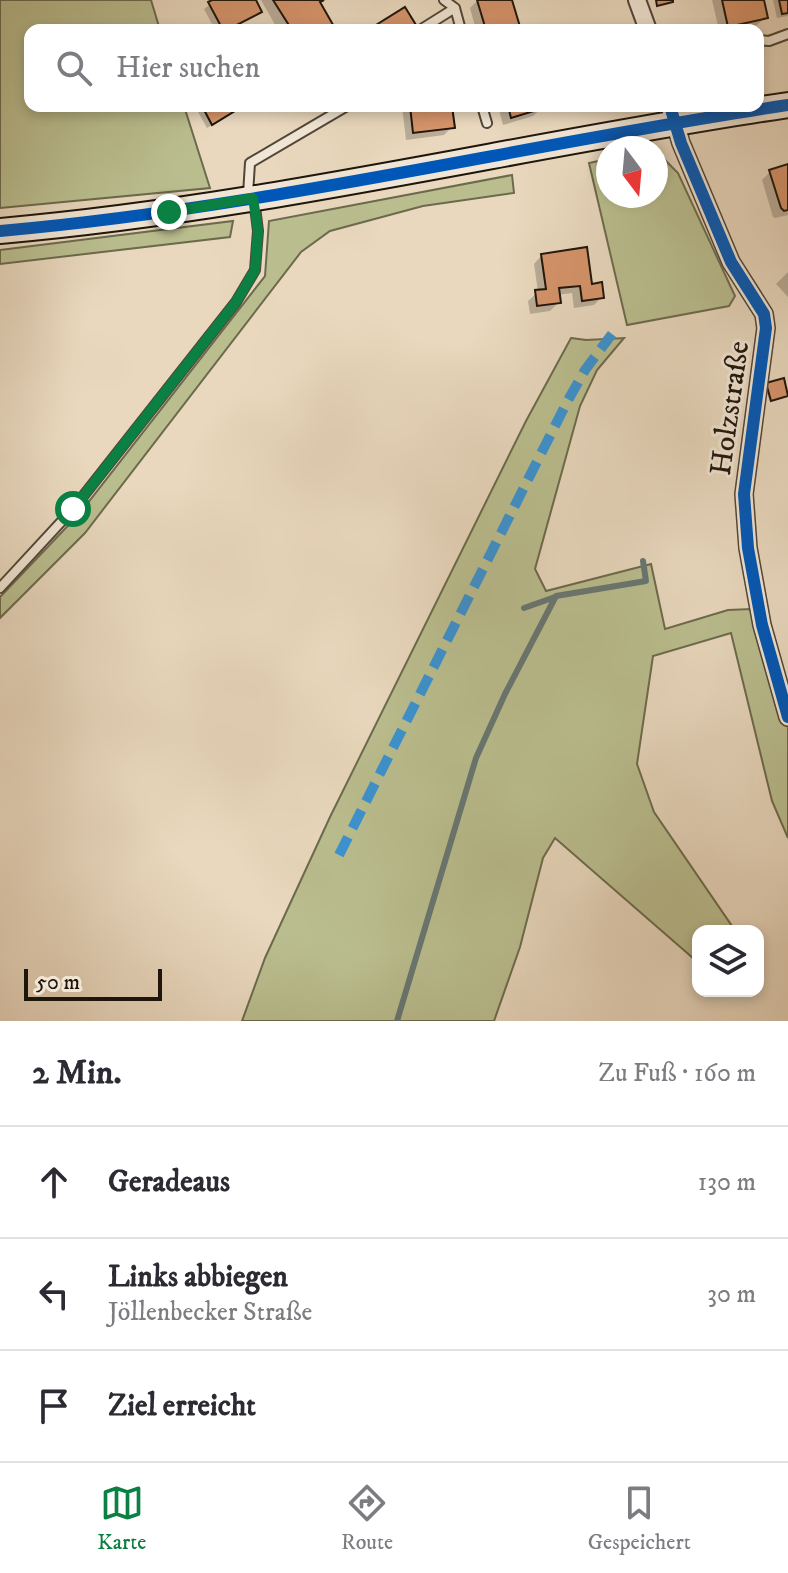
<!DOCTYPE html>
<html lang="de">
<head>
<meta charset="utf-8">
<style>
	:root { --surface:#fff; --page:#f2f2f3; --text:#2b2b33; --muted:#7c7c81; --line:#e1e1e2; --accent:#0b8043 }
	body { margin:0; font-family:"IM FELL DW Pica",serif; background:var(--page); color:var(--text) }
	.controls { position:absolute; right:24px; bottom:24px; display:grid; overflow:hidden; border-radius:16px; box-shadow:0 4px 12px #0003 }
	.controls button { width:72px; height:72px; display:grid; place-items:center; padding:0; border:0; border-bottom:2px solid var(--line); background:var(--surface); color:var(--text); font:40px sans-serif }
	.compass { position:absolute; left:596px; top:136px; width:72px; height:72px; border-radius:50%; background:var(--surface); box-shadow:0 4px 12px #0003; rotate:164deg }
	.scale { position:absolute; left:24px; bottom:20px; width:138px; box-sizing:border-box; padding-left:8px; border:4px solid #1e150b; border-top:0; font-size:22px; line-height:28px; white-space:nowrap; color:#1e150b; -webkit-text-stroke:6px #f1e6d5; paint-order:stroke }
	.stop { position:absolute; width:24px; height:24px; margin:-18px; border:6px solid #0b8043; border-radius:50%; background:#fff }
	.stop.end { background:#0b8043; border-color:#fff; box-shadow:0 2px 8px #0008 }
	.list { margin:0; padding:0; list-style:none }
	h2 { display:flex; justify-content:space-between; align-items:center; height:104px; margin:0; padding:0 32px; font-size:34px }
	h2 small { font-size:26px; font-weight:400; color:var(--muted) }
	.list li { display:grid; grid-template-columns:52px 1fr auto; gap:24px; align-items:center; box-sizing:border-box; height:112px; padding:0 32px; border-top:2px solid var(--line) }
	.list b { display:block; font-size:30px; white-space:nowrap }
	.list p { margin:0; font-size:26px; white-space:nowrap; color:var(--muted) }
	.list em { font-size:26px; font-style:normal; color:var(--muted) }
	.icon { flex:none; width:44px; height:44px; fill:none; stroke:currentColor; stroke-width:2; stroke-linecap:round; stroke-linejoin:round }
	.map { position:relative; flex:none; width:788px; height:1021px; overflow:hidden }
	.search { position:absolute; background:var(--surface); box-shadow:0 4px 12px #0003; left:24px; right:24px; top:24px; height:88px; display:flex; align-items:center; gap:20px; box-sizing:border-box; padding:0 28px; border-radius:16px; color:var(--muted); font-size:30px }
	.sheet { height:440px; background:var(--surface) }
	nav { display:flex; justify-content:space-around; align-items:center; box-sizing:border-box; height:112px; border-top:2px solid var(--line); background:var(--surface); font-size:22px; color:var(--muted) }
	nav a { display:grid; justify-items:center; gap:4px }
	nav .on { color:var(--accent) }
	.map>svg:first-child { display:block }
	.green { fill:#babe8f; stroke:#6c6a4d; stroke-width:2 }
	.shadow { fill:#0003 }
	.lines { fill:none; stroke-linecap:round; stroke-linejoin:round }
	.stream { stroke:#687773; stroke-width:6 }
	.building { fill:#d6946b; stroke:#1e150b; stroke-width:2 }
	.lane-casing { stroke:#514638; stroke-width:12 }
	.street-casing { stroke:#514638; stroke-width:20 }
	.secondary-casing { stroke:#1e150b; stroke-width:28 }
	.lane { stroke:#f1e6d5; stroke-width:8 }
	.street { stroke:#f1e6d5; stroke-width:16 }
	.secondary { stroke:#f1e6d5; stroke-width:24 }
	.quiet { stroke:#3a93d2; stroke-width:10; stroke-dasharray:20 10; stroke-linecap:butt }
	.cycleway-casing { stroke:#f1e6d5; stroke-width:17 }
	.cycleway { stroke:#0057b8; stroke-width:12 }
	.route { stroke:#0b8043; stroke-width:10 }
	.labels { text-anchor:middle; stroke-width:6; stroke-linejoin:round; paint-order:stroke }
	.street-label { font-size:30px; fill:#1e150b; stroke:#f1e6d5 }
</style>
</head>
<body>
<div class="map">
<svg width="788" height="1021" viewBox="0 0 788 1021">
	<rect width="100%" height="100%" fill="#e9d8be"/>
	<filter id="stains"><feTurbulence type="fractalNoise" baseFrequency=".0025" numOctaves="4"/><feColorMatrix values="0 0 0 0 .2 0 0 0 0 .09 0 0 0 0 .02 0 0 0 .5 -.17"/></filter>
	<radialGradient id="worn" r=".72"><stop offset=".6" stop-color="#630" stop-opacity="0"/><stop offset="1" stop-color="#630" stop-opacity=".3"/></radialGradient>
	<!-- green -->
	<path class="green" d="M0,0H151L160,30H30V106H184L210,188L0,208Z
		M656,154L660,155L678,173L735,296L729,306L627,325L589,163L608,159V196H656Z
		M512,175L514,193L423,206L330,231L301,252L85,533L0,618V597L80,513L265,276L269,221Z
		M233,221L230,237L0,264V250Z
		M571,338L586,340L624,338L597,370L580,406L535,569L546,591L651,564L665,629L728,610L751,609L783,724H788V838L772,801L731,633L653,656L637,764L654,812L734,929L732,931H698V956L694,959L555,838L543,858L520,947L494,1021H242L265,958L330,817L526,421Z"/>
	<!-- shadow -->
	<path class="shadow" d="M216,0H254L260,11L254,16L229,30H215L204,9Z
		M261,0H321L319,3L334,30H278Z
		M478,0H510L519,30H476L470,8Z
		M712,0H762L766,17L757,25L737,30H719Z
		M773,0H788V16L777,18Z
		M205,106H244L207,128L198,112Z
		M402,106H450L452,127L444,135L406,140Z
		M498,106H541L542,108L533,116L503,125Z
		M788,166V215L775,218L773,217L762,180L770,172Z
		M542,255L590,286L602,297L594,305L574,308L572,293L557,295L558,303L550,311L530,314L528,301L538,292L534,264Z
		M788,272V297L776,284Z
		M767,385L786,390L788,387V398L787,396L770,402L765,387Z"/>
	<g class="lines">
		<!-- stream -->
		<path class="stream" d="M524,608L555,597
			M397,1021L476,758L505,694L556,596L646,581L643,561"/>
	</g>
	<!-- building -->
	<path class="building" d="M212,0H256L262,12L227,30H223L208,2Z
		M273,0H324L320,2L336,30H292Z
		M477,0H512L521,30H486Z
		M656,0H673V2L657,6Z
		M722,0H764L768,18L728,27Z
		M779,0H788V13L782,14Z
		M405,7L416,25L407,30H368Z
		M202,106H243L212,125Z
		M410,106H452L455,128L413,133Z
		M508,106H543L544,108L511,118Z
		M788,164V210L784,211L781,208L769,170Z
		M587,247L592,284L602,282L604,298L582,301L580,286L559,288L561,303L537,306L535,290L546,289L541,254Z
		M784,378L788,396L771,401L766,383Z"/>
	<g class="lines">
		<!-- lane casing -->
		<g class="lane-casing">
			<path id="lane" d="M444,0L455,8L461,30
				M420,30L455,8
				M758,40L769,41L788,34
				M482,106L487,123
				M248,194L250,163L347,106
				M0,588L73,509L236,302L255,270L258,231L254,199"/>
		</g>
		<!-- street casing -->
		<g class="street-casing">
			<path id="street" d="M637,0L648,30
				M670,106L681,143L731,262L764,314L766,328L744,494L748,548L762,625L788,717"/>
		</g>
		<!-- secondary casing -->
		<g class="secondary-casing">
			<path id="secondary" d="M0,231C265,208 525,144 788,105"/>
		</g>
		<!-- lane -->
		<use href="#lane" class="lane"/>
		<!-- street -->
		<use href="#street" class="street"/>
		<!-- secondary -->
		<use href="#secondary" class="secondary"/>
		<!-- quiet -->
		<path class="quiet" d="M339,855L567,402L585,370L612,334"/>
		<!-- cycleway casing -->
		<g class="cycleway-casing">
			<path id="cycleway" d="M670,106L681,143L731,262L764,314L766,328L744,494L748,548L762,625L788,717
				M0,231C265,208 525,144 788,105"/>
		</g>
		<!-- cycleway -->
		<use href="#cycleway" class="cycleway"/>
	</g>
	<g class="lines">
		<!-- route -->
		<path class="route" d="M73,509L236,302L255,270L258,231L253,198L169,212"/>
	</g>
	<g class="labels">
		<!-- street labels -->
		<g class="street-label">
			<text transform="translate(729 408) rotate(-82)" y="10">Holzstraße</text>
		</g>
	</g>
	<rect width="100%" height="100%" filter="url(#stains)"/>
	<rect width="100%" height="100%" fill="url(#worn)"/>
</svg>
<div class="controls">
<button><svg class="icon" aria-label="layers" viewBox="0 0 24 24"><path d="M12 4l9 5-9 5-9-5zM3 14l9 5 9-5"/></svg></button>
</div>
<svg class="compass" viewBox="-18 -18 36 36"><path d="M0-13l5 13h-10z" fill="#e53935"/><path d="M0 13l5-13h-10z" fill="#7c7c81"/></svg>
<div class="scale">50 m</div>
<div class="stop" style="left:73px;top:509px"></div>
<div class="stop end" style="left:169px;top:212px"></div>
<div class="search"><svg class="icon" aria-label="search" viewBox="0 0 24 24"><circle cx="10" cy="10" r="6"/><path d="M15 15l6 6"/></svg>Hier suchen</div>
</div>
<section class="sheet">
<h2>2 Min.<small>Zu Fuß · 160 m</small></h2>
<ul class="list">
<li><svg class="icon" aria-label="ahead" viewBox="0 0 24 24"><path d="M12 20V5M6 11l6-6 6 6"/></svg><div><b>Geradeaus</b></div><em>130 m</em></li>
<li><svg class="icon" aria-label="left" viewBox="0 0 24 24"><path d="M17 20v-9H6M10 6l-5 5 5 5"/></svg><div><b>Links abbiegen</b><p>Jöllenbecker Straße</p></div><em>30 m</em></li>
<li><svg class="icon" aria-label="arrive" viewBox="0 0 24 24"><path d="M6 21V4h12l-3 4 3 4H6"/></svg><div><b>Ziel erreicht</b></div></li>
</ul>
</section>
<nav>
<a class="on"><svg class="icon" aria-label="map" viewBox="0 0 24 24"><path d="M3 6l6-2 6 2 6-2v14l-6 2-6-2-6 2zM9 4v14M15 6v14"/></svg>Karte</a>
<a><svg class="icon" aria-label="directions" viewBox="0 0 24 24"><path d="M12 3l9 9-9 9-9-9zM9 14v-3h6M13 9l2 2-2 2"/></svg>Route</a>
<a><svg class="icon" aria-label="saved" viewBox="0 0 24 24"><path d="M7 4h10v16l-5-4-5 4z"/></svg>Gespeichert</a>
</nav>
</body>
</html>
